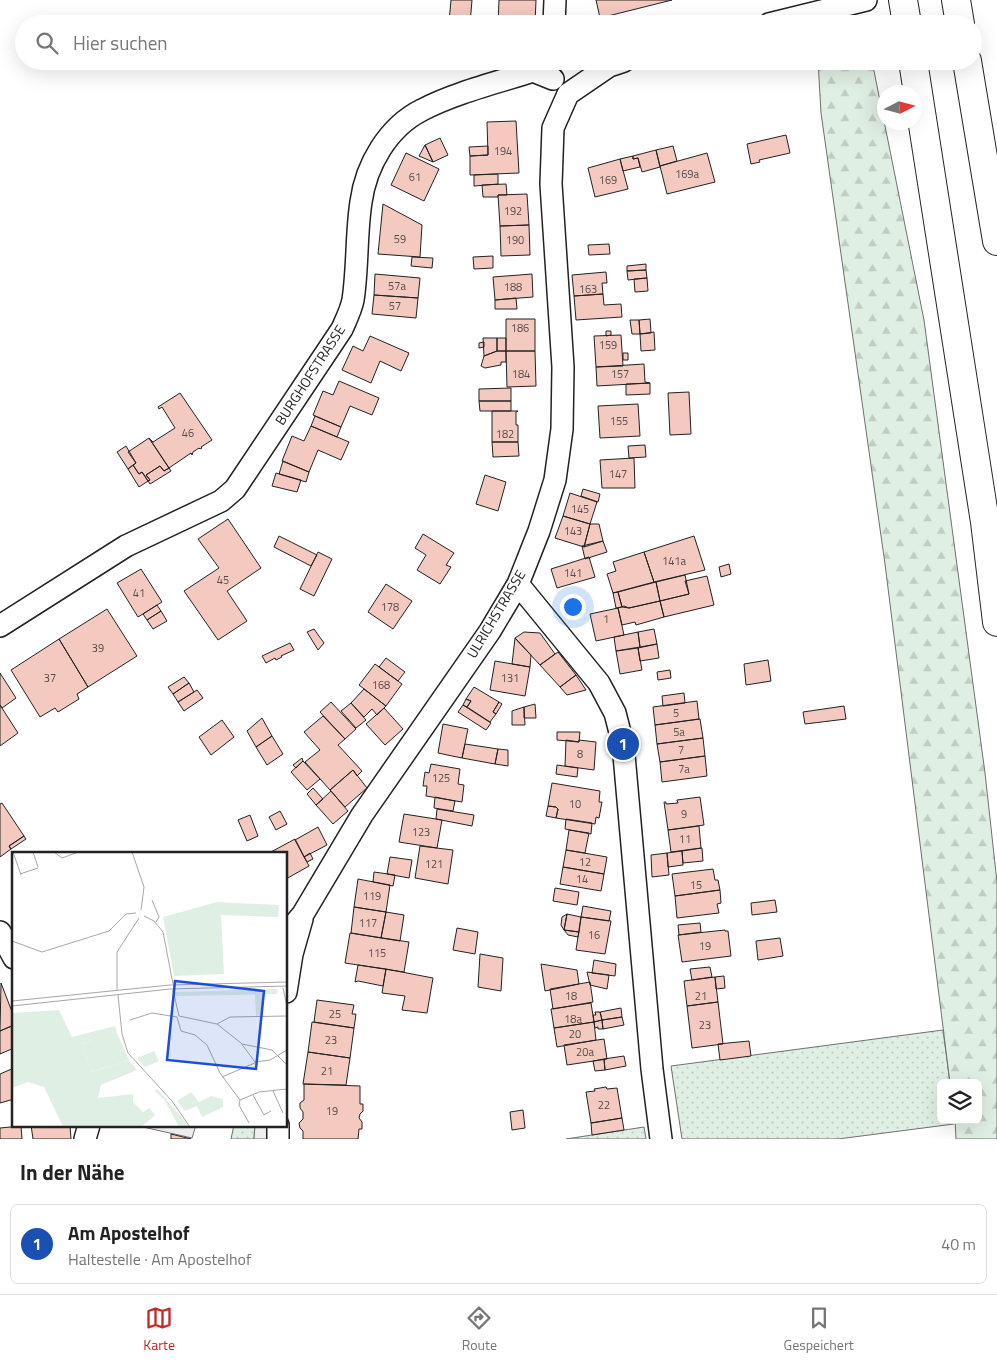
<!DOCTYPE html>
<html lang="de">
<head>
<meta charset="utf-8">
<style>
	:root { --surface:#fff; --page:#f6f6f6; --text:#222; --muted:#767676; --line:#e0e0e0; --accent:#c62828 }
	body { margin:0; font-family:"Titillium Web",sans-serif; background:var(--page); color:var(--text) }
	.controls { position:absolute; right:15px; bottom:15px; display:grid; overflow:hidden; border-radius:8px; box-shadow:0 5px 20px #0002 }
	.controls button { width:45px; height:45px; display:grid; place-items:center; padding:0; border:0; border-bottom:1px solid var(--line); background:var(--surface); color:var(--text); font:25px sans-serif }
	.compass { position:absolute; left:877px; top:85px; width:45px; height:45px; border-radius:50%; background:var(--surface); box-shadow:0 5px 20px #0002; rotate:84deg }
	.you { position:absolute; left:572px; top:606px; width:18px; height:18px; margin:-12px; border:4px solid #fff; border-radius:50%; background:#1a73e8; box-shadow:0 0 0 8px #1a73e833 }
	.badge { display:grid; place-items:center; width:32px; height:32px; border-radius:50%; background:var(--accent); color:#fff; font-size:16px; font-weight:700 }
	.pin { position:absolute; translate:-50% -50%; border:2px solid #fff; box-shadow:0 1px 5px #0006 }
	.list { margin:0; padding:0; list-style:none }
	h2 { display:flex; justify-content:space-between; align-items:center; height:65px; margin:0; padding:0 20px; font-size:21px }
	h2 small { font-size:16px; font-weight:400; color:var(--muted) }
	.list li { display:grid; grid-template-columns:32px 1fr auto; gap:15px; align-items:center; box-sizing:border-box; height:80px; margin:0 10px 10px; padding:0 10px; border:1px solid var(--line); border-radius:8px }
	.list b { display:block; font-size:19px; white-space:nowrap }
	.list p { margin:0; font-size:16px; white-space:nowrap; color:var(--muted) }
	.list em { font-size:16px; font-style:normal; color:var(--muted) }
	.icon { flex:none; width:28px; height:28px; fill:none; stroke:currentColor; stroke-width:2; stroke-linecap:round; stroke-linejoin:round }
	.map { position:relative; flex:none; width:997px; height:1139px; overflow:hidden }
	.search { position:absolute; background:var(--surface); box-shadow:0 5px 20px #0002; left:15px; right:15px; top:15px; height:55px; display:flex; align-items:center; gap:12px; box-sizing:border-box; padding:0 18px; border-radius:28px; color:var(--muted); font-size:19px }
	.sheet { height:155px; background:var(--surface) }
	nav { display:flex; justify-content:space-around; align-items:center; box-sizing:border-box; height:70px; border-top:1px solid var(--line); background:var(--surface); font-size:14px; color:var(--muted) }
	nav a { display:grid; justify-items:center; gap:2px }
	nav .on { color:var(--accent) }
	.map>svg:first-child { display:block }
	.grass { fill:url(#grass-dots); stroke:#6f6f6f }
	.forest { fill:url(#forest-firs); stroke:#6f6f6f }
	.parking { fill:#ededed; stroke:#6f6f6f }
	.building { fill:#f3c9c0; stroke:#222 }
	.lines { fill:none; stroke-linecap:round; stroke-linejoin:round }
	.street-casing { stroke:#222; stroke-width:24 }
	.highway-casing { stroke:#222; stroke-width:30 }
	.street { stroke:#fff; stroke-width:21 }
	.highway { stroke:#fff; stroke-width:28 }
	.labels { text-anchor:middle; stroke-width:4; stroke-linejoin:round; paint-order:stroke }
	.number-label { font-size:11px; fill:#564c4a }
	.street-label { font-size:14px; fill:#222; stroke:#fff }
	.inset-road { fill:none; stroke:#a7a7a7; stroke-width:1 }
	.view { fill:#1d4ed8; fill-opacity:0.15; stroke:#1d4ed8; stroke-width:2.5 }
	.inset-edge { fill:none; stroke:#222; stroke-width:2.5 }
</style>
</head>
<body>
<div class="map">
<svg width="997" height="1139" viewBox="0 0 997 1139">
	<defs>
		<pattern id="grass-dots" width="8" height="8" patternUnits="userSpaceOnUse" patternTransform="scale(1.25)"><rect width="8" height="8" fill="#e0efe3"/><path d="M2 2h.1M6 6h.1" fill="none" stroke="#c0cdc2" stroke-width="1.8" stroke-linecap="round"/></pattern>
		<pattern id="forest-firs" width="22" height="20" patternUnits="userSpaceOnUse" patternTransform="scale(1.25)"><rect width="22" height="20" fill="#e0efe3"/><path d="M5 1l3.5 6h-7zM16 11l3.5 6h-7z" fill="#c0cdc2"/></pattern>
	</defs>
	<rect width="100%" height="100%" fill="#fff"/>
	<!-- grass -->
	<path class="grass" d="M943,1030L950,1083H941V1120H954V1124L838,1139H682L671,1066Z
		M234,1125H255L254,1139H231Z
		M644,1127L646,1139H566Z"/>
	<!-- forest -->
	<path class="forest" d="M818,61H872L924,320L985,773L997,882V1139H956L955,1120H978V1083H950L885,564L821,113Z"/>
	<!-- parking -->
	<path class="parking" d="M134,1125H196L192,1138Z
		M255,1125H272V1139H254Z"/>
	<!-- building -->
	<path class="building" d="M451,0H472L470,24L449,22Z
		M499,0H536L535,24H498Z
		M596,0H672L600,18Z
		M516,121L519,173L470,175V156L488,155L487,122Z
		M786,135L790,153L759,160L760,162L751,164L747,144Z
		M440,138L448,155L433,162L425,145Z
		M425,145L433,162L419,156Z
		M488,146V155L470,156L469,147Z
		M673,146L677,161L660,166L656,150Z
		M656,150L660,167L642,172L638,158L633,159V156Z
		M406,153L439,169L424,201L391,185Z
		M707,153L715,182L667,194L660,166Z
		M633,156V159L638,158L640,167L623,171L620,159Z
		M620,159L628,189L595,197L588,168Z
		M498,174V184L474,186V175Z
		M506,184L507,195H498V197H483L482,185Z
		M527,194L529,225L500,226L498,195Z
		M383,204L422,225L420,257L378,254Z
		M529,225L530,255L501,256L500,226Z
		M609,244L610,254L589,255L588,245Z
		M493,256V268L474,269L473,257Z
		M412,257L433,258L432,268L411,266Z
		M646,264V270L627,271V266Z
		M646,270L647,278L628,280L627,271Z
		M606,272L607,283H602L603,294L574,296L572,275Z
		M375,274L420,278L418,298L374,295Z
		M532,274L533,297L495,300L493,277Z
		M647,278L648,291L635,292L634,279Z
		M603,294L604,305L621,304L622,317L576,320L574,296Z
		M374,295L418,298L416,318L372,314Z
		M516,298L517,309H495V300Z
		M506,319H535V351H506Z
		M650,319L651,333L640,334L639,320Z
		M630,320H639L640,334H632Z
		M606,331H611V335L606,336Z
		M654,332L655,350L641,351L640,334Z
		M621,335L623,366L596,367L594,336Z
		M370,336L409,353L401,371L380,361L371,383L342,370L353,346L363,351Z
		M483,338H497V351L484,356Z
		M497,338H506V351H497Z
		M484,342V347L479,348V343Z
		M497,351H506V362H501V365L485,368L481,366L484,356Z
		M506,351H535L536,386L507,387Z
		M623,353H628V360H623Z
		M644,364L645,382L650,383L597,386L596,367Z
		M339,381L379,398L372,415L350,406L341,427L313,415L323,391L333,395Z
		M650,383V394L626,395V384Z
		M511,388V401H479V389Z
		M689,392L691,434L670,435L668,393Z
		M180,393L212,440L201,447L202,448L200,449L199,448L193,452L192,455L191,453L169,468L149,438L153,442L175,428L162,407L159,409L158,407Z
		M479,401H511V411H480Z
		M638,404L640,436L600,438L598,406Z
		M492,411H518L516,412V425H518V442H492Z
		M315,416L341,427L337,437L311,426Z
		M311,426L349,442L341,460L318,450L309,472L282,461L292,436L304,441Z
		M149,438L169,468L164,471L160,466L146,475L150,480L148,481L142,472L139,474L133,465L136,463L128,452Z
		M492,442H518L519,456L493,457Z
		M645,445L646,457L629,458L628,446Z
		M126,446L136,463L128,469L117,452Z
		M634,458L635,488H602L600,460Z
		M283,461L309,472L306,482L279,474Z
		M133,465L139,474L142,472L148,481L139,487L128,469Z
		M160,466L164,471L169,468L171,471L150,484L148,481L150,480L146,475Z
		M276,473L301,480L297,492L272,486Z
		M485,475L506,482L498,511L476,504Z
		M583,489L600,494L598,502L581,496Z
		M570,493L597,502L590,524L563,516Z
		M563,516L590,524L584,547L555,538Z
		M228,519L261,568L227,591L247,621L218,640L184,591L219,568L198,539Z
		M590,524H599L603,541L584,547Z
		M423,534L454,553L446,565L451,567L440,584L417,570L426,555L415,548Z
		M279,536L317,555L311,566L274,547Z
		M694,536L705,570L654,582L644,552Z
		M603,541L607,552L585,559L582,546Z
		M318,552L332,559L314,596L300,589Z
		M644,552L654,582L613,593L607,574L616,571L613,562Z
		M589,557L595,577L557,588L551,569Z
		M729,564L731,574L721,577L719,567Z
		M141,569L162,602L138,617L117,583Z
		M685,575L689,594L660,601L656,582Z
		M707,576L714,605L664,617L660,601L689,594L685,581Z
		M656,582L660,601L629,608L622,607L618,592Z
		M386,584L412,601L393,629L368,612Z
		M618,592L622,607L616,608L613,593Z
		M660,601L664,617L636,625L635,622L622,625L618,608L624,606L629,608Z
		M157,605L161,611L147,620L143,614Z
		M618,608L624,635L596,641L590,614Z
		M107,609L137,656L88,687L59,639Z
		M161,611L167,621L153,629L147,620Z
		M314,629L324,643L318,650L307,632Z
		M654,629L657,644L640,647L638,632Z
		M524,632L540,633L555,654L540,665L515,638Z
		M638,632L640,647L616,651L614,637Z
		M515,638L531,655L530,667L512,664Z
		M59,639L88,687L77,694L79,699L58,712L55,708L40,717L11,670Z
		M290,643L294,650L281,656L282,657L276,660L275,658L266,663L262,656Z
		M657,644L659,658L640,661L638,648Z
		M638,648L642,670L620,674L616,651Z
		M558,652L576,675L560,687L540,665Z
		M386,658L405,672L398,681L379,667Z
		M768,660L771,681L746,685L744,664Z
		M495,661L530,667L525,696L490,690Z
		M375,664L402,684L386,706L359,685Z
		M670,670L671,678L658,680L657,672Z
		M0,673L16,698L2,708L0,705Z
		M576,675L586,690L567,695L560,687Z
		M184,677L189,683L173,694L168,687Z
		M189,683L194,692L178,702L173,694Z
		M474,687L499,702L493,712L496,714L490,722L467,707L471,701L466,699Z
		M364,689L386,706L377,715L372,709L364,717L351,703Z
		M197,690L203,698L184,711L178,702Z
		M684,693L685,703L663,706L662,696Z
		M466,699L471,701L467,707L463,705Z
		M697,701L699,719L655,725L653,707Z
		M331,702L356,729L345,739L320,712Z
		M499,702L502,704L496,714L493,712Z
		M351,703L366,720L356,728L341,711Z
		M535,704L536,718H524V707Z
		M0,705L18,733L0,746Z
		M463,705L491,723L486,730L458,712Z
		M844,706L846,719L805,724L803,712Z
		M524,707L525,725H512V711Z
		M384,708L403,729L385,745L366,724Z
		M323,716L345,739L338,745L362,771L357,776L353,770L330,790L305,762L320,750L304,732Z
		M262,718L272,736L256,747L247,731Z
		M700,719L703,738L657,744L655,725Z
		M222,720L234,737L211,755L199,737Z
		M443,724L468,729L462,758L438,753Z
		M557,732H580L579,742L557,740Z
		M272,736L283,754L267,765L256,747Z
		M703,738L705,756L660,762L657,744Z
		M566,740L579,742V740L596,742L594,770L565,766Z
		M465,744L498,749L495,764L462,758Z
		M498,749L508,750V766L495,764Z
		M705,756L707,776L662,782L660,762Z
		M302,758L303,761L296,768L293,765Z
		M303,761L320,779L307,790L291,772Z
		M431,764L460,769L458,784L464,785L462,802L426,796L427,786H423L425,772L429,773Z
		M557,765L578,768L577,777L556,774Z
		M353,770L367,788L345,807L330,790Z
		M552,783L600,791L599,802H602L599,818L596,817L595,824L556,818L558,809L556,807L548,806Z
		M313,788L323,799L316,805L307,794Z
		M331,791L348,811L333,824L316,805Z
		M435,797L455,801L453,811L434,808Z
		M700,797L704,825L668,830L664,802H666V804L678,803L677,800Z
		M2,803L24,836L9,846L11,849L0,857V804Z
		M548,806L556,807L558,809L556,818L546,816Z
		M437,809L474,815L472,826L436,819Z
		M280,811L287,824L276,830L269,817Z
		M404,814L442,820L437,848L399,842Z
		M250,815L258,836L247,841L238,820Z
		M566,819L592,823L591,834L565,829Z
		M699,826L701,848L671,852L668,830Z
		M318,827L327,845L304,857L295,840Z
		M569,830L589,833L585,853L566,850Z
		M24,836L26,839L11,849L9,846Z
		M295,839L309,866L286,879V853H269Z
		M420,846L453,850L448,884L415,878Z
		M702,848L703,861L683,863L682,851Z
		M566,850L607,857L604,874L563,867Z
		M682,851L683,865L668,867L667,853Z
		M310,853L313,859L307,862L304,857Z
		M667,853L669,875L652,877L651,855Z
		M390,857L412,860L409,878L387,874Z
		M563,867L604,874L601,891L560,884Z
		M713,869L715,880H718L720,890L675,896L672,874Z
		M374,872L395,875L393,886L373,882Z
		M358,879L390,885L386,912L354,907Z
		M555,888L579,892L577,905L553,901Z
		M720,890L721,903L717,904L719,913L677,918L675,896Z
		M775,900L777,912L752,915L751,903Z
		M583,906L611,911L609,921L581,917Z
		M354,907L386,912L381,938L351,933Z
		M386,912L404,915L400,941L381,938Z
		M567,914L581,917L579,932L564,930Z
		M567,914L564,930L561,925L562,917Z
		M581,917L611,921L605,954L576,950Z
		M700,923L701,932L679,935L678,925Z
		M457,928L478,932L475,954L453,950Z
		M564,930L579,932L578,937L568,935Z
		M725,930V931H728L731,956L682,962L678,935Z
		M350,933L409,942L404,972L345,963Z
		M780,938L783,956L758,960L756,941Z
		M480,954L503,958L501,991L478,987Z
		M594,960L616,964L615,976L592,973Z
		M541,964L577,970L579,984L545,991Z
		M358,965L386,969L383,986L358,981L355,982Z
		M710,967L712,977L692,980L690,969Z
		M386,969L433,978L427,1013L402,1010L405,996L382,993Z
		M587,972L609,975L607,989L590,985Z
		M724,976L725,988L716,989L715,977Z
		M715,977L718,1002L687,1006L684,981Z
		M590,982L593,1002L553,1009L550,989Z
		M1,983L14,1017V1025L0,1031Z
		M317,1000L354,1005L352,1014H356L354,1028L314,1022Z
		M718,1002L723,1044L692,1048L687,1006Z
		M591,1003L594,1022L554,1028L551,1009Z
		M621,1008L622,1017L602,1020L600,1012Z
		M595,1012H600L602,1020L594,1022L593,1015H596Z
		M622,1017L624,1025L603,1029L602,1020Z
		M602,1020L603,1029H598V1027L595,1028L594,1022Z
		M312,1022L354,1028L350,1058L308,1052Z
		M594,1022L596,1040L557,1047L554,1028Z
		M14,1025V1048L0,1054V1031Z
		M604,1039L607,1059L567,1065L564,1045Z
		M749,1041L751,1056L720,1060L718,1044Z
		M308,1052L350,1058L346,1085L303,1084Z
		M624,1056L626,1066L605,1070L604,1059Z
		M604,1059L605,1070L595,1071L593,1061Z
		M14,1068V1099L0,1103V1074Z
		M304,1084L360,1086V1104H363V1111L360,1114L359,1118L362,1122V1129H359L358,1139H303V1131L300,1128L299,1123L303,1119V1112L300,1108V1103L304,1100Z
		M606,1087L607,1089L617,1088L622,1118L591,1123L586,1092L595,1091L594,1089Z
		M523,1110L525,1128L512,1130L510,1112Z
		M622,1118L624,1130L592,1135L591,1123Z
		M31,1125H70L71,1139H33Z
		M21,1126L22,1139H0V1128Z
		M171,1134L191,1139H171Z"/>
	<g class="lines">
		<!-- street casing -->
		<g class="street-casing">
			<path id="street" d="M554,24L555,0
				M769,24L866,0
				M518,584L599,683L615,713L623,744L652,1069L661,1139
				M0,626L126,546L221,501L235,489L342,329C346,320 351,310 353,300C358,268 356,234 361,202C366,165 388,127 422,110C454,93 499,82 533,71L553,79
				M0,932L14,958
				M286,934L303,914L362,815L490,631L518,584L539,531L555,480L562,429L563,367L551,184L553,128L568,94L609,66L624,61
				M286,992L292,954L302,919
				M85,1139L89,1125
				M278,1139V1125"/>
		</g>
		<!-- highway casing -->
		<g class="highway-casing">
			<path id="highway" d="M903,0L907,24
				M956,0L960,24
				M913,61L985,522L997,622
				M967,61L997,241"/>
		</g>
		<!-- street -->
		<use href="#street" class="street"/>
		<!-- highway -->
		<use href="#highway" class="highway"/>
	</g>
	<g class="labels">
		<!-- number labels -->
		<g class="number-label">
			<text x="503" y="155">194</text>
			<text x="687" y="178">169a</text>
			<text x="415" y="181">61</text>
			<text x="608" y="184">169</text>
			<text x="513" y="215">192</text>
			<text x="400" y="243">59</text>
			<text x="515" y="244">190</text>
			<text x="397" y="290">57a</text>
			<text x="513" y="291">188</text>
			<text x="588" y="293">163</text>
			<text x="395" y="310">57</text>
			<text x="520" y="332">186</text>
			<text x="608" y="349">159</text>
			<text x="521" y="378">184</text>
			<text x="620" y="378">157</text>
			<text x="619" y="425">155</text>
			<text x="188" y="437">46</text>
			<text x="505" y="438">182</text>
			<text x="618" y="478">147</text>
			<text x="580" y="513">145</text>
			<text x="573" y="535">143</text>
			<text x="674" y="565">141a</text>
			<text x="573" y="577">141</text>
			<text x="223" y="584">45</text>
			<text x="139" y="597">41</text>
			<text x="390" y="611">178</text>
			<text x="606" y="623">1</text>
			<text x="98" y="652">39</text>
			<text x="50" y="682">37</text>
			<text x="510" y="682">131</text>
			<text x="381" y="689">168</text>
			<text x="676" y="717">5</text>
			<text x="679" y="736">5a</text>
			<text x="681" y="754">7</text>
			<text x="580" y="758">8</text>
			<text x="684" y="773">7a</text>
			<text x="441" y="782">125</text>
			<text x="575" y="808">10</text>
			<text x="684" y="818">9</text>
			<text x="421" y="836">123</text>
			<text x="685" y="843">11</text>
			<text x="585" y="866">12</text>
			<text x="434" y="868">121</text>
			<text x="582" y="883">14</text>
			<text x="696" y="889">15</text>
			<text x="372" y="900">119</text>
			<text x="368" y="927">117</text>
			<text x="594" y="939">16</text>
			<text x="705" y="950">19</text>
			<text x="377" y="957">115</text>
			<text x="571" y="1000">18</text>
			<text x="701" y="1000">21</text>
			<text x="335" y="1018">25</text>
			<text x="573" y="1023">18a</text>
			<text x="705" y="1029">23</text>
			<text x="575" y="1038">20</text>
			<text x="331" y="1044">23</text>
			<text x="585" y="1056">20a</text>
			<text x="327" y="1075">21</text>
			<text x="604" y="1109">22</text>
			<text x="332" y="1115">19</text>
		</g>
		<!-- street labels -->
		<g class="street-label">
			<text transform="translate(310 375) rotate(-57)" y="5">BURGHOFSTRASSE</text>
			<text transform="translate(496 614) rotate(-59)" y="5">ULRICHSTRASSE</text>
		</g>
	</g>
	<!-- overview -->
	<g transform="translate(12 852)">
		<rect width="275" height="275" fill="#fff"/>
		<path d="M205,50L267,53L266,65L209,63L212,122L162,124L151,65ZM243,142H251V163L244,164ZM104,179L117,208L80,220L70,192ZM145,237L173,269L177,275H167L153,249L143,239Z" fill="#e0efe3"/>
		<path d="M266,137L265,142L170,144H164L163,140ZM47,158L60,185L103,174L105,179L70,192L80,220L117,208L125,218L89,233L86,246L121,242V250L131,260L137,256L143,263L133,272L129,275H51L32,235L16,230L0,236V161ZM142,199L147,209L133,215L125,206ZM179,240L187,250L199,244L211,247V255L190,265L185,254L173,259L165,249Z" fill="#e0efe3"/>
		<path class="inset-road" d="M1,0L9,23M21,0L26,15M42,0L50,6L66,0M120,0L132,35L129,58M8,22L26,16M140,48L147,65L144,70M132,64L142,69L151,80L161,132M0,89L30,100L97,79L114,62L124,61M271,136L275,154M105,138V100L127,66M161,138L167,164L205,172L229,191L243,210L258,208L275,198M106,143L110,182L116,201L160,249L178,275M0,149L158,133L275,130M0,154L158,137L275,134M165,165L169,179L183,183L195,193L208,221L228,248L247,240L275,237M118,168L140,161L165,165M205,172L218,165L275,164M230,192L260,198L275,213M210,225L245,210M261,239L271,261M241,243L252,263L259,259M228,248L227,253L237,271"/>
		<path class="view" d="M163,129L252,139L244,217L155,208Z"/>
		<rect width="275" height="275" class="inset-edge"/>
	</g>
</svg>
<div class="controls">
<button><svg class="icon" aria-label="layers" viewBox="0 0 24 24"><path d="M12 4l9 5-9 5-9-5zM3 14l9 5 9-5"/></svg></button>
</div>
<svg class="compass" viewBox="-18 -18 36 36"><path d="M0-13l5 13h-10z" fill="#e53935"/><path d="M0 13l5-13h-10z" fill="#767676"/></svg>
<div class="you"></div>
<div class="pin badge" style="left:623px;top:744px;background:#1a4fb4">1</div>
<div class="search"><svg class="icon" aria-label="search" viewBox="0 0 24 24"><circle cx="10" cy="10" r="6"/><path d="M15 15l6 6"/></svg>Hier suchen</div>
</div>
<section class="sheet">
<h2>In der Nähe<small></small></h2>
<ul class="list">
<li><span class="badge" style="background:#1a4fb4">1</span><div><b>Am Apostelhof</b><p>Haltestelle · Am Apostelhof</p></div><em>40 m</em></li>
</ul>
</section>
<nav>
<a class="on"><svg class="icon" aria-label="map" viewBox="0 0 24 24"><path d="M3 6l6-2 6 2 6-2v14l-6 2-6-2-6 2zM9 4v14M15 6v14"/></svg>Karte</a>
<a><svg class="icon" aria-label="directions" viewBox="0 0 24 24"><path d="M12 3l9 9-9 9-9-9zM9 14v-3h6M13 9l2 2-2 2"/></svg>Route</a>
<a><svg class="icon" aria-label="saved" viewBox="0 0 24 24"><path d="M7 4h10v16l-5-4-5 4z"/></svg>Gespeichert</a>
</nav>
</body>
</html>
